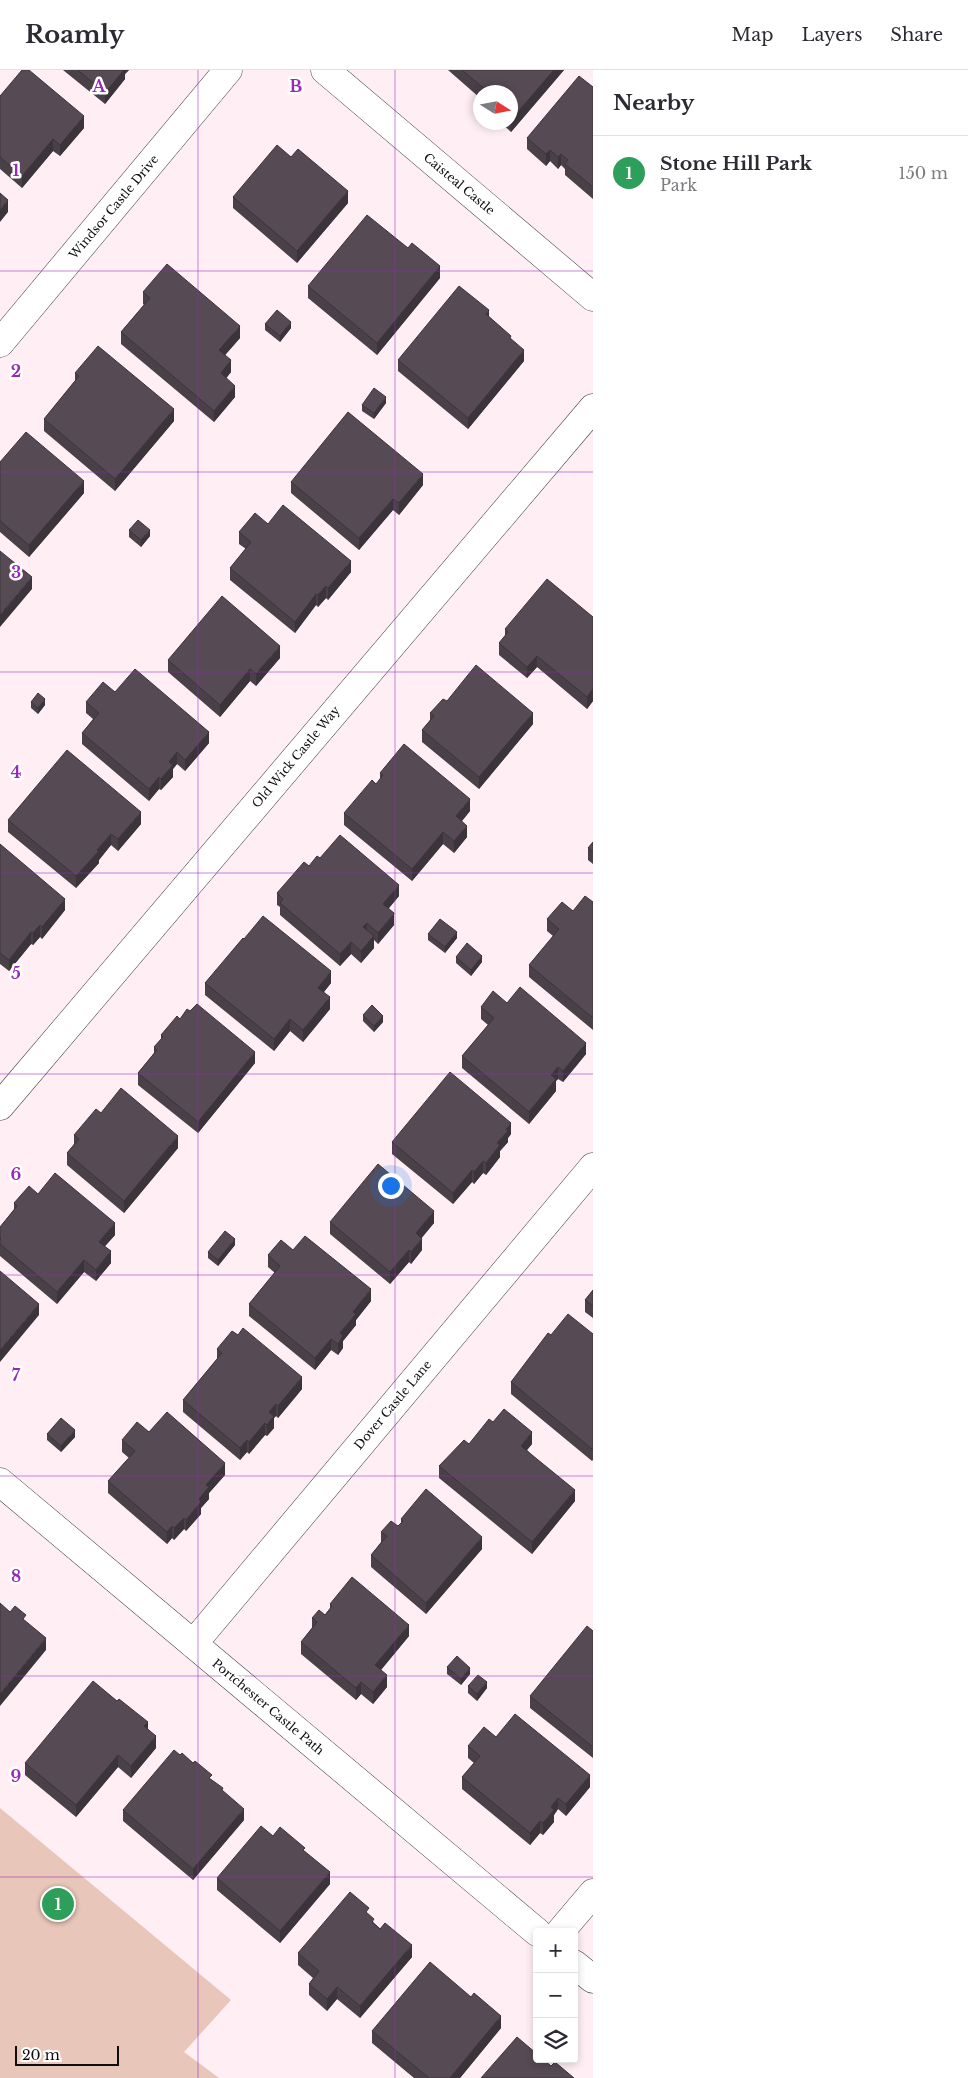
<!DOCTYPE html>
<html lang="en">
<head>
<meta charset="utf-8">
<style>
	:root { --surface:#fff; --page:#f2f2f3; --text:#2b2b33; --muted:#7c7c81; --line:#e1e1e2; --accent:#1a73e8 }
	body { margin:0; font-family:"Libre Baskerville",serif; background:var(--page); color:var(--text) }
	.controls { position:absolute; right:15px; bottom:15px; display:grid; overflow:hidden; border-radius:5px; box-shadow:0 2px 8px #0003 }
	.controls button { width:45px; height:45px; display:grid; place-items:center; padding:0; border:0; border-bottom:1px solid var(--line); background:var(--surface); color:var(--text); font:25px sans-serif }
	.compass { position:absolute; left:473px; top:15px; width:45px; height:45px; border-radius:50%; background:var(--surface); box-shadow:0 2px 8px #0003; rotate:101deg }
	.scale { position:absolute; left:15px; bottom:12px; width:104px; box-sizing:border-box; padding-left:5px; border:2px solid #0e0e0e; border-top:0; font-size:14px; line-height:18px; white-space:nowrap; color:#0e0e0e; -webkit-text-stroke:4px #fff; paint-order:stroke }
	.you { position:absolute; left:390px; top:1115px; width:18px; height:18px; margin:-12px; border:4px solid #fff; border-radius:50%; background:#1a73e8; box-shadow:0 0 0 8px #1a73e833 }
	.badge { display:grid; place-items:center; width:32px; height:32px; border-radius:50%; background:var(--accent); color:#fff; font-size:16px; font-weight:700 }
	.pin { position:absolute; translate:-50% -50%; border:2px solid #fff; box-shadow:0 1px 5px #0006 }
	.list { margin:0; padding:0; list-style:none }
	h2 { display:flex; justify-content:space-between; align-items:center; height:65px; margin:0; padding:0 20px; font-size:21px }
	h2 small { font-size:16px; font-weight:400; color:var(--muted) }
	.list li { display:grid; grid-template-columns:32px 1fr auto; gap:15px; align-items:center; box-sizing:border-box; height:75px; padding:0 20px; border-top:1px solid var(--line) }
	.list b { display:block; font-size:19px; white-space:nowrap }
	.list p { margin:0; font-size:16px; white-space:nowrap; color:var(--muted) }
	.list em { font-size:16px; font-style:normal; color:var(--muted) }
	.icon { flex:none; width:28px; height:28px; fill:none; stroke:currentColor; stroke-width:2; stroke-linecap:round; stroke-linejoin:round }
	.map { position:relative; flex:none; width:593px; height:2008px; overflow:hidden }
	header { display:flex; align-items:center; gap:30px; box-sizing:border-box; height:70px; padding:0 25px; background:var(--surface); border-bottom:1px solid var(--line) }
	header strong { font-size:24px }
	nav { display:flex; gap:28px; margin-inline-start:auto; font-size:18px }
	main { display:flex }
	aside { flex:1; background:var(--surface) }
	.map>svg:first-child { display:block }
	.green { fill:#e8c6b9 }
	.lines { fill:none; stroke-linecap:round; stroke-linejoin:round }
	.minor-casing { stroke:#414141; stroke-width:29 }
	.minor { stroke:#fff; stroke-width:28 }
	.wall { fill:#4a4048 }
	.shaded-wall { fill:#3c343b }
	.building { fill:#564a54; stroke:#3c343b }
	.grid { fill:none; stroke:#9728bb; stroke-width:1; stroke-opacity:0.55 }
	.labels { text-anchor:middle; stroke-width:5; stroke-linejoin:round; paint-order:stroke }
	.street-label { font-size:12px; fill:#0e0e0e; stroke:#fff }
	.grid-label { font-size:16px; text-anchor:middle; font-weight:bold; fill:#9728bb; stroke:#fff; stroke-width:5; stroke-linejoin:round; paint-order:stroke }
</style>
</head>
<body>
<header>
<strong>Roamly</strong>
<nav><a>Map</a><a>Layers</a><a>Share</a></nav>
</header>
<main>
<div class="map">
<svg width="593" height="2008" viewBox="0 0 593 2008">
	<rect width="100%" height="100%" fill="#ffeff5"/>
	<!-- green -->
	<path class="green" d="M0,1738L231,1930L184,1982L219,2008H0Z"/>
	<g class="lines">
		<!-- minor casing -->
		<g class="minor-casing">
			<path id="minor" d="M325,0L593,227
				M0,273L228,0
				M0,1036L593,338
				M0,1412L537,1862
				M193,1574L593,1097
				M560,1862L593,1823
				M574,1894L593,1909"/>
		</g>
		<!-- minor -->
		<use href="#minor" class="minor"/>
	</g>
	<!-- wall -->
	<path class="wall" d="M63,0H129L125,4V9L105,34Z
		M448,0H564L511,62L500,52H510V22H480V28Z
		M593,17V129L565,105V99L561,95L558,99L550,91L546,96L527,79V68Z
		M0,26L84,58L60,86L53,81L22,118L0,99Z
		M291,87L348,133L297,193L233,138V127Z
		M408,178L440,208L377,285L308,228V216Z
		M143,222L240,268L225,285L231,302L226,308L235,327L214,352L121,274V262L144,235L143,234Z
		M489,247L511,269L524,291L468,359L398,301V290Z
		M265,254L291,258L280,272L265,260Z
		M75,303L174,351L115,421L44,361V349L75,311Z
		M386,333L374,349L362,341V335Z
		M0,392L84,423L29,487L0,462Z
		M291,412L423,415L399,445L393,440L359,480L291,423Z
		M268,454L351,502L328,530L326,528L318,537L316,535L295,563L230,510V498L246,479L239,474V462Z
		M129,460L150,466L141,477L129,467Z
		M593,547V631L587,639L537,597L527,608L499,585V573L505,566V559Z
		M280,588L256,616L250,611L220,647L168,602V590Z
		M115,622L209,673L185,701L177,694L173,699V707L161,720L159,719L149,731L82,674V663L93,649L86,643V632Z
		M447,631L533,654L479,719L422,672V660L430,650V643Z
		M31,632L45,635L38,644L31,638Z
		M380,703L470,741L462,751L467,767L454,783L443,774L412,811L344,755V743L376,714L380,710Z
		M8,750L141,754L118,781L111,775L99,790V793L76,818L8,762Z
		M593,772V794L588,790V778Z
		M0,774L65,840L42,869L40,867L33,875L31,874L9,901L0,894Z
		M320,788L399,826L389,838L394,855L378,874L374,870V878L361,893L351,884L340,896L280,845V837L277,835V823L309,796Z
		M593,832V960L529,907V895L553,866L547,861V849L573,841Z
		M428,864L457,868L445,883L428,870Z
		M244,869L331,913L324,922L330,939L303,972L290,961L274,981L205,925V913Z
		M456,887L482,892L471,906L456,893Z
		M507,933L586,984L563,1012L558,1009L556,1011V1021L529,1054L462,998V986L488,955L481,949V937Z
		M363,945L383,952L374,962L363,951Z
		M180,949L255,993L198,1063L138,1015V1003L154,983V977L161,969V965Z
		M101,1043L178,1078L124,1143L67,1095V1083L74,1074V1065Z
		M511,1064L508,1068V1072L500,1081V1087L486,1105L483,1103L474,1114L472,1112L453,1134L392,1084V1072Z
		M38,1124L115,1165L105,1176L111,1193L96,1211L84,1202L57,1234L0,1186V1157L14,1140V1133Z
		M330,1152L434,1153L421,1168L422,1180L411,1194L409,1192L390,1214L330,1164Z
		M235,1175L218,1196L208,1188V1182Z
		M293,1180L371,1231L356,1250V1255L343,1271V1278L338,1285L331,1280L315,1300L249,1246V1234L275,1203L268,1197V1185Z
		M593,1220V1248L585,1242V1230Z
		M593,1264V1390L592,1391L511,1324V1312L551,1265Z
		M217,1279L302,1319L278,1348L276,1346L274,1348V1358L267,1366L265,1365L249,1384L247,1382L240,1390L183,1342V1330L217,1289Z
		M493,1352L532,1374L527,1380L575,1431L532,1484L439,1408V1396L469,1374Z
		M149,1362L225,1405L209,1423V1429L201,1438V1444L186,1461L184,1459L174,1470L172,1468L167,1474L108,1423V1411L129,1388L122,1382V1370Z
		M47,1364L75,1367L61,1382L47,1370Z
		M401,1449L482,1479L426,1544L371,1497V1485L381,1472V1462L398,1456L401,1453Z
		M330,1534L409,1566L381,1600L387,1617L373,1634L361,1624L356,1630L301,1584V1572L312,1558V1548L325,1545L330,1539Z
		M593,1561V1688L530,1638V1626Z
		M447,1597L470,1604L461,1615L447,1604Z
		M468,1616L487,1618L477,1631L468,1623Z
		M148,1659L156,1678L131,1708L118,1697L76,1747L25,1705V1693Z
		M496,1667L590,1717L566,1746L558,1739L554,1745V1752L543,1765L540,1763L530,1775L462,1719V1707L474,1693L468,1688V1676Z
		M212,1710L223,1722L244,1750L193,1810L123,1751V1740Z
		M273,1766L330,1814L280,1873L217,1820V1808Z
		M369,1845L374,1853L412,1887L360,1948L337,1929L327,1941L309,1925V1914L313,1908L298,1895V1883Z
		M471,1927L501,1958L460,2008H414L372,1973V1961Z"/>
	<!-- shaded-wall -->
	<path class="shaded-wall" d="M123,0H129L125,4V9L105,34V23Z
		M554,0H564L511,62V50Z
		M84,46V58L60,86V75Z
		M53,69V81L22,118V106Z
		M550,80V91L546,96V84Z
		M561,84V95L558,99V87Z
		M348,121V133L297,193V181Z
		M8,130V142L0,152V140Z
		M440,196V208L377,285V273Z
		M489,240V252L486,244Z
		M291,252V258L280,272V266Z
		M240,256V268L219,292V280Z
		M524,280V291L468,359V348Z
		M231,290V302L221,315V303Z
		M235,316V327L214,352V341Z
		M386,327V333L374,349V343Z
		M174,339V351L115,421V409Z
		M423,404V415L399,445V433Z
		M84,411V423L29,487V475Z
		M393,429V440L359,480V468Z
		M150,460V466L141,477V470Z
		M351,491V502L328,530V518Z
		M32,507V519L0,557V545Z
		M326,516V528L318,537V525Z
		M316,524V535L295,563V552Z
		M280,576V588L256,616V604Z
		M537,586V597L527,608V597Z
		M250,599V611L220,647V635Z
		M593,619V631L587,639V627Z
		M45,629V635L38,644V638Z
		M533,643V654L479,719V707Z
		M209,662V673L185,701V690Z
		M177,682V694L173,699V707L161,720V709L169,692Z
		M159,707V719L149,731V719Z
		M470,729V741L456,758V746Z
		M141,742V754L118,781V769Z
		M467,756V767L454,783V771Z
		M443,762V774L412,811V799Z
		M111,764V775L99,790V793L76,818V806Z
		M399,815V826L383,845V834Z
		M65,829V840L42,869V857Z
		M394,843V855L378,874V863Z
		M367,853V865L363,857Z
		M40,855V867L33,875V863Z
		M31,862V874L9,901V890Z
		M457,862V868L445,883V877Z
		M374,866V878L361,893V881Z
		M351,872V884L340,896V884Z
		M482,886V892L471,906V900Z
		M331,901V913L318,929V918Z
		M330,927V939L303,972V960Z
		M383,946V952L374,962V956Z
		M290,949V961L274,981V969Z
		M586,973V984L563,1012V1001Z
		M255,982V993L198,1063V1052Z
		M558,997V1009L556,1011V1021L529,1054V1042L551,1005Z
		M511,1053V1064L508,1068V1072L500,1081V1087L486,1105V1093L506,1059Z
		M178,1066V1078L124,1143V1131Z
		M483,1091V1103L474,1114V1102Z
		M472,1100V1112L453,1134V1123Z
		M434,1141V1153L416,1175V1163Z
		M115,1153V1165L99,1183V1172Z
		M235,1169V1175L218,1196V1190Z
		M422,1169V1180L411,1194V1182Z
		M409,1180V1192L390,1214V1202Z
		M111,1181V1193L96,1211V1200Z
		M84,1190V1202L57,1234V1222Z
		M371,1219V1231L356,1250V1255L343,1271V1278L338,1285V1274L340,1263L353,1242Z
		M39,1234V1245L0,1292V1280Z
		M331,1269V1280L315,1300V1288Z
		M302,1307V1319L278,1348V1336Z
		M276,1334V1346L274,1348V1358L267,1366V1355L269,1342Z
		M265,1353V1365L249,1384V1372Z
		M75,1360V1367L61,1382V1376Z
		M532,1362V1374L521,1387V1376Z
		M247,1370V1382L240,1390V1378Z
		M225,1393V1405L209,1423V1429L201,1438V1444L186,1461V1450L199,1429L206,1415Z
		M575,1420V1431L532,1484V1472Z
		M184,1448V1459L174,1470V1458Z
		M172,1456V1468L167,1474V1462Z
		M482,1467V1479L426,1544V1533Z
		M409,1555V1566L375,1607V1595Z
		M46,1568V1580L0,1636V1624Z
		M470,1598V1604L461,1615V1609Z
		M387,1605V1617L373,1634V1622Z
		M361,1612V1624L356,1630V1618Z
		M487,1612V1618L477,1631V1624Z
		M148,1652V1664L144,1656Z
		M156,1666V1678L131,1708V1696Z
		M118,1685V1697L76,1747V1735Z
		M590,1705V1717L566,1746V1734Z
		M558,1728V1739L554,1745V1752L543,1765V1753L551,1737Z
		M244,1739V1750L193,1810V1799Z
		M540,1751V1763L530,1775V1763Z
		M330,1802V1814L280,1873V1861Z
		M412,1875V1887L360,1948V1936Z
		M337,1917V1929L327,1941V1929Z
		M501,1946V1958L460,2008H450Z"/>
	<!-- building -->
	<path class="building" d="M22,0H29L84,46L60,75L53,69L22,106L0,87V26Z
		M78,0H124L105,23Z
		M462,0H554L511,50L510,22H486L487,21Z
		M579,6L593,17V117L565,94L568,90L561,84L558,87L550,80L546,84L527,68Z
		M277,75L291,87L298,79L348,121L297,181L233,127Z
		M0,123L8,130L0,140Z
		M367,145L408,178L412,173L440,196L377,273L308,216Z
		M167,194L240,256L219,280L231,290L221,303L235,316L214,341L121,262L150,228L143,222Z
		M459,216L489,240L486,244L511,266L510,268L524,280L468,348L398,290Z
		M277,240L291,252L280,266L265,254Z
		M98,276L174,339L115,409L44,349L79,306L75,303Z
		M374,318L386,327L374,343L362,335Z
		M348,342L423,404L399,433L393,429L359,468L291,412Z
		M26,362L84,411L29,475L0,451V392Z
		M283,435L351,491L328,518L326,516L318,525L316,524L295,552L230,498L251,472L239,462L255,443L268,454Z
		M138,450L150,460L141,470L129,460Z
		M0,481L32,507L0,545Z
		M547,509L593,547V619L587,627L537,586L527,597L499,573L508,562L505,559Z
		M222,526L280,576L256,604L250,599L220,635L168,590Z
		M476,595L533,643L479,707L422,660L434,646L430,643L443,629L447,631Z
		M135,599L209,662L185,690L177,682L169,692L173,695L161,709L159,707L149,719L82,663L99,643L86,632L103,612L115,622Z
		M38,623L45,629L38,638L31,632Z
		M404,674L470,729L456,746L467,756L454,771L443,762L412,799L344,743L372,710L376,714L383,705L380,703Z
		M67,680L141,742L118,769L111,764L97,780L99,781L76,806L8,750Z
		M340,765L399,815L383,834L394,843V844L378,863L367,853L363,857L374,866L361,881L351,872L340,884L280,833L283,829L277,823L304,792L309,796L317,786L320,788Z
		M593,772V782L588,778Z
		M0,774L65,829L42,857L40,855L33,863L31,862L9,890L0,883Z
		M585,826L593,832V948L529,895L559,859L547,849L562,832L573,841Z
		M263,846L331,901L318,918L330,927L303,960L290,949L274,969L205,913L243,868L244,869Z
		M440,849L457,862L445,877L428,864Z
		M467,873L482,886L471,900L456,887Z
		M520,917L586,973L563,1001L558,997L551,1005L556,1009L529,1042L462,986L494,948L481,937L493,921L507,933Z
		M197,934L255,982L198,1052L138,1003L157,980L154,977L163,967L161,965L177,946L180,949L187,939L190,941Z
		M372,935L383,946L374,956L363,945Z
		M450,1002L511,1053L506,1059L508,1061L497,1073L500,1075L486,1093L483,1091L474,1102L472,1100L453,1123L392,1072Z
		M121,1018L178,1066L124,1131L67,1083L79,1069L74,1065L96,1039L101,1043Z
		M378,1094L434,1141L416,1163L422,1169L411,1182L409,1180L390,1202L330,1152Z
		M55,1103L115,1153L99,1172L111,1181L96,1200L84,1190L57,1222L0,1174V1170L1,1169L0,1168V1157L17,1136L14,1133L29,1116L38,1124Z
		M225,1161L235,1169L218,1190L208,1182Z
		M305,1166L371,1219L353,1242L356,1244L340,1263L343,1266L338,1274L331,1269L315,1288L249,1234L280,1196L268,1185L281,1170L293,1180Z
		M0,1201L39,1234L0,1280Z
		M593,1220V1236L585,1230Z
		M568,1244L593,1264V1378L592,1379L511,1312L548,1263L551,1265Z
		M243,1258L302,1307L278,1336L276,1334L269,1342L274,1346L267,1355L265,1353L249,1372L247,1370L240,1378L183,1330L222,1283L217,1279L232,1261L238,1265Z
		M504,1339L532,1362L521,1376L575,1420L532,1472L439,1396L464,1370L469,1374L489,1349L493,1352Z
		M167,1342L225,1393L206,1415L209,1417L199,1429L201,1432L186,1450L184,1448L174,1458L172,1456L167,1462L108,1411L135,1381L122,1370L137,1352L149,1362Z
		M61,1348L75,1360L61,1376L47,1364Z
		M426,1419L482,1467L426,1533L371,1485L387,1466L381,1462L391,1451L398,1456L403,1451L401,1449Z
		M352,1507L409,1555L375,1595L387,1605L373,1622L361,1612L356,1618L301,1572L317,1552L312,1548L319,1540L325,1545L332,1536L330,1534Z
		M0,1533L10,1542L15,1536L26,1545L23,1549L46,1568L0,1624Z
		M587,1556L593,1561V1677L530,1626Z
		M457,1586L470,1598L461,1609L447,1597Z
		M478,1605L487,1612L477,1624L468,1616Z
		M93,1611L117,1631L119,1629L148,1652L144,1656L156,1666L131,1696L118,1685L76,1735L25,1693Z
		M515,1644L590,1705L566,1734L558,1728L551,1737L554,1740L543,1753L540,1751L530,1763L462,1707L480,1686L468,1676L484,1657L496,1667Z
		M174,1680L180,1685L182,1683L193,1693L195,1691L212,1705L209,1708L223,1718L222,1720L244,1739L193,1799L123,1740Z
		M261,1756L273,1766L280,1757L305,1778L303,1780L330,1802L280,1861L217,1808Z
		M350,1822L369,1838L366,1842L374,1849L372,1852L380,1859L385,1853L412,1875L360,1936L337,1917L327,1929L309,1914L319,1901L298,1883Z
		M430,1892L471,1927L474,1923L501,1946L450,2008H429L372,1961Z
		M517,1967L537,1984V1989H543L551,1996L555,1992L574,2008H481Z"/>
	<!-- grid -->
	<path class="grid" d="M198,0V2008M395,0V2008M0,201H593M0,402H593M0,602H593M0,803H593M0,1004H593M0,1205H593M0,1406H593M0,1606H593M0,1807H593"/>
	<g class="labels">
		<!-- street labels -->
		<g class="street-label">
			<text transform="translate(459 114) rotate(40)" y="4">Caisteal Castle</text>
			<text transform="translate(114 137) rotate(-50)" y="4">Windsor Castle Drive</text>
			<text transform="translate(296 687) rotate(-50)" y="4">Old Wick Castle Way</text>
			<text transform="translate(393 1335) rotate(-50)" y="4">Dover Castle Lane</text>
			<text transform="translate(268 1637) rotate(40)" y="4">Portchester Castle Path</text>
		</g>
	</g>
	<g class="grid-label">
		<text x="99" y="22">A</text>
		<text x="296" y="22">B</text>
		<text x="16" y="106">1</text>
		<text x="16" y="307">2</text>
		<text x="16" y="508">3</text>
		<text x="16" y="708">4</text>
		<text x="16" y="909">5</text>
		<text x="16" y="1110">6</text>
		<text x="16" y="1311">7</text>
		<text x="16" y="1512">8</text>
		<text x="16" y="1712">9</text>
	</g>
</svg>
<div class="controls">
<button>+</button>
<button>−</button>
<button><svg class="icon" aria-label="layers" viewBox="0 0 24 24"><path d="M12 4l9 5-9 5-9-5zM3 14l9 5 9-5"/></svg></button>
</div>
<svg class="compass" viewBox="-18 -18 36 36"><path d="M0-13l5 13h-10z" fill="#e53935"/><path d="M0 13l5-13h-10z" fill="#7c7c81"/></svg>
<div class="scale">20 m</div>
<div class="you"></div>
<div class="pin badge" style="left:58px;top:1834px;background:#2e9e5b">1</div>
</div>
<aside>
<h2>Nearby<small></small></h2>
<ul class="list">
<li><span class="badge" style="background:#2e9e5b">1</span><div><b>Stone Hill Park</b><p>Park</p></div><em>150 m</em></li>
</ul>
</aside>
</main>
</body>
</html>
